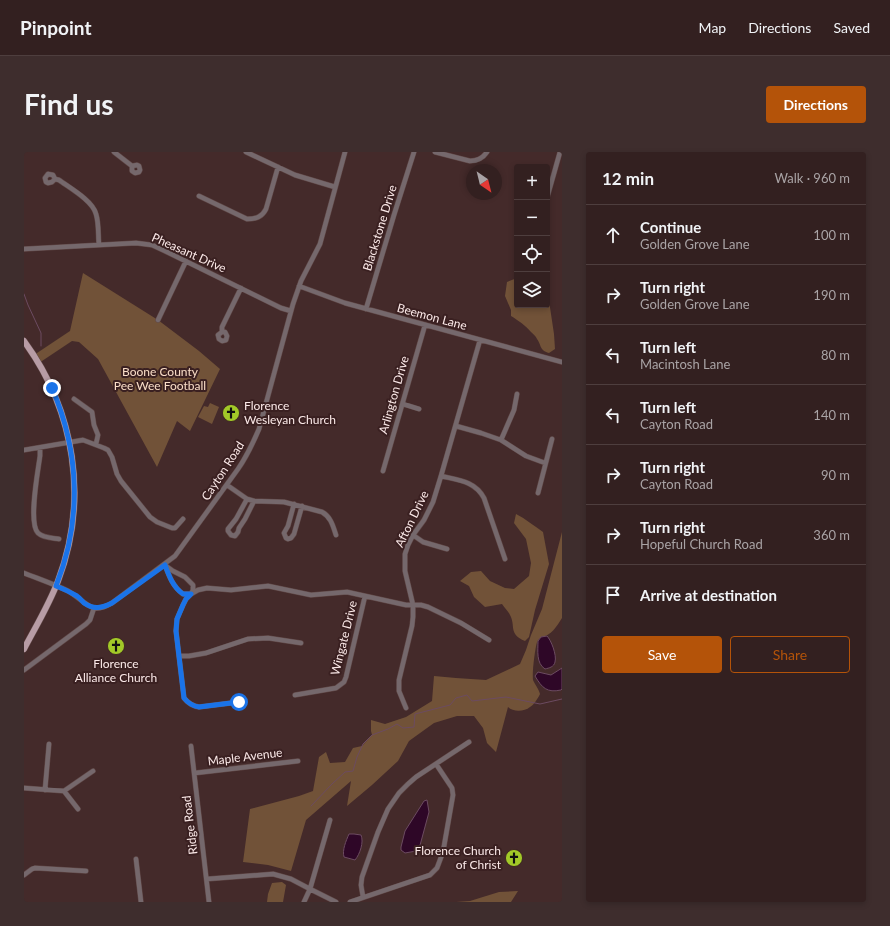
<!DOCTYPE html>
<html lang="en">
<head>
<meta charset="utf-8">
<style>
	:root { --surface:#332020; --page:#3e2d2d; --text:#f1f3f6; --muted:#a9a3a5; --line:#4e3e3e; --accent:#b45309 }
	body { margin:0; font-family:Lato,sans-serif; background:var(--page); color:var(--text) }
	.controls { position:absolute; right:12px; top:12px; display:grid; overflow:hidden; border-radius:4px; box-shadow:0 2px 6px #0003 }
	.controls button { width:36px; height:36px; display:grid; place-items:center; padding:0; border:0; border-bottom:1px solid var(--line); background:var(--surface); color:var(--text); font:20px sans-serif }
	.compass { position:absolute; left:442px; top:12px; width:36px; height:36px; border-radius:50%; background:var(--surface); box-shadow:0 2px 6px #0003; rotate:145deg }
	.stop { position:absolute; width:12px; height:12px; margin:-9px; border:3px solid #1a73e8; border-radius:50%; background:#fff }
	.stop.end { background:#1a73e8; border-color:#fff; box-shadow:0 1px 4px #0008 }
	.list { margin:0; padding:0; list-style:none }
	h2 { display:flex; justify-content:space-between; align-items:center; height:52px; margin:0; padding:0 16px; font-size:17px }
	h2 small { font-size:13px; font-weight:400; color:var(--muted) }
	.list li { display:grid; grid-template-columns:26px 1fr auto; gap:12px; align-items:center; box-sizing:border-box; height:60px; padding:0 16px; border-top:1px solid var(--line) }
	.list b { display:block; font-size:15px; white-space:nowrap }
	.list p { margin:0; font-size:13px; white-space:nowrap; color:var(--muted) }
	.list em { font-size:13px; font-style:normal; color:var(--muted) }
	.actions { display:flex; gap:8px; padding:12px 16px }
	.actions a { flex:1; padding:9px 0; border:1px solid var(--accent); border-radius:4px; text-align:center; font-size:14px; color:var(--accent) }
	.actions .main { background:var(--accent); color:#fff }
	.icon { flex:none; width:22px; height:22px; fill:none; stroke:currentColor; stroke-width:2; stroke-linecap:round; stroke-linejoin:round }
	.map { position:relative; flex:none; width:538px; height:750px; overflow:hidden; border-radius:4px }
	header { display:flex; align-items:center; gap:24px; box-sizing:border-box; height:56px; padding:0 20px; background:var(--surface); border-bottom:1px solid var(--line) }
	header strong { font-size:19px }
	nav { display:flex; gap:22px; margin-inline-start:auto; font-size:14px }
	.intro { display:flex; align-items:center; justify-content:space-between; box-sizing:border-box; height:96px; padding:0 24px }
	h1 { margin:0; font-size:28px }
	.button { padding:10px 18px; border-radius:4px; background:var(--accent); color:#fff; font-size:14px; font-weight:700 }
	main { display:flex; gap:24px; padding:0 24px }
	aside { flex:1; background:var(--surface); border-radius:4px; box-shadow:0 2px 6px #0003 }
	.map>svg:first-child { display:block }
	.green { fill:#715238 }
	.water { fill:#2e0727; stroke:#6c4b61 }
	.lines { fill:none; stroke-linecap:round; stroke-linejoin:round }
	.stream { stroke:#6c4b61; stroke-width:1 }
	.minor-casing { stroke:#614948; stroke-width:5.5 }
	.major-casing { stroke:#614948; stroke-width:7 }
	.minor { stroke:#75686c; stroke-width:4.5 }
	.major { stroke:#b79ca5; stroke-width:6 }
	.route { stroke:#1a73e8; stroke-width:5 }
	.labels { text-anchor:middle; stroke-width:4; stroke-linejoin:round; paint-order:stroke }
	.street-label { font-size:12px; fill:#fbe9e8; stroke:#3a2021 }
	.park-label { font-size:12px; fill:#fadec8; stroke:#3a2021 }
	.poi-label { font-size:12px; fill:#fbe9e8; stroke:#3a2021; text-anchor:start }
</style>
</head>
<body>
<header>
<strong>Pinpoint</strong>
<nav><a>Map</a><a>Directions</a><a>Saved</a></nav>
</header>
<div class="intro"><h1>Find us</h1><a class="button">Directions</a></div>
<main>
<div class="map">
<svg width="538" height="750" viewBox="0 0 538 750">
	<rect width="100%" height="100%" fill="#442a2a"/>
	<!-- green -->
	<path class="green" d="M59,121L134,168L175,199L196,217L166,279L153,269L133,315L74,207L55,190L48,189L15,211L10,203L46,179Z
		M493,126V153H523V126L525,129L524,142L530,182L531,197L525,201C515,198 518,194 513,187C512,184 509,182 507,180C501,173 495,169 487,164V158L481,144L483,130Z
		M186,251L195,255L188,272L174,265L180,254L184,255Z
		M492,362C502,367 510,374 519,380L525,412L511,458L505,485L501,489C484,482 492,474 486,463C484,459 480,455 478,452L461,455L450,445L445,434L436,429L447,420L457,419L466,429L481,436L490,437L505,424L507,411L502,387L490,371Z
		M538,380V466C533,474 527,484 517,485C516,486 514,488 513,490C511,497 508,520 509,528C511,533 515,537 516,542C514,546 510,553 506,555C500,560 489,560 484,555L472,600L463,591L459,576L450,564H433L410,571L385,589L374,609L348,633L323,654L327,629L282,668L267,719L244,713L219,710L226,657L275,644L289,639L295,605L302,600L306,611L321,610L329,596L338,594L348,583L347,579V568L361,572L382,565L408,549L410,524L432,526L462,528L496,512L502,498L507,483L518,457Z
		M258,730L262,733L259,750H243L244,742L248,731Z
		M494,739L487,750H432L446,749L475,740Z"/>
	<!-- water -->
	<path class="water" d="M523,484C527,488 533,503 531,510C530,515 525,516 521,517C512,511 514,499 514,489L517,485Z
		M538,516V537L537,538C523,541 518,536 511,524L514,520L527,523Z
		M403,648L405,660L395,697L392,699L381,701L377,698V695L381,679L400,649Z
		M325,682H330L337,683C340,690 336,702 331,708L320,705C318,698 322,689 325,682Z"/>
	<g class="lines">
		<!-- stream -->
		<path class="stream" d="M0,142L4,153L17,181V194
			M287,654L308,632L321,620L329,619L333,605L339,592L348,583L364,577L373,572L379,576L390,575L391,562L426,553L432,546L443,543L448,549L482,545L516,552L538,547"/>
		<!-- minor casing -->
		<g class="minor-casing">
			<path id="minor" d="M90,0L108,14L113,13L115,14L116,18L115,20L111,21L108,19V14
				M222,0L271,23L311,35
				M411,0L446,9C454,9 459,6 463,0
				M31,27L28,30L24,31L22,30L21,26L24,22L29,23L31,27L35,28C46,36 69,49 72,62C75,71 74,83 75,93
				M175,44L223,67C232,67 238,65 242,57L254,15
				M523,46L536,0
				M0,97L112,91L128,93L141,99L257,156L267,159
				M275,134L321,151L538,210
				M342,157L370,63L390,0
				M134,168L162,109
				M198,180H201L203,184L202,188L198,189L195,187L194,183L198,180V175L217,136
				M50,247L68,260L70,273L74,283L72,292
				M379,252L395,257
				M432,274L457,281L477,288L502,304L521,311
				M477,288L490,258L493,242
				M16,296V304C14,319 4,371 14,381C19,386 29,386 35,387
				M0,298L59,288L80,296L84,298L88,305L93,322L97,329L126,365L133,370L148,376H151L159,367
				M359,319L401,173
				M417,324C434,328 451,329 460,346L481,407
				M203,333L223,347L230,349L260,350L298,360C307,365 309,374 312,383
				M514,341L528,287
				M223,347L212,367L204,377V379L207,383L211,384L214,380L215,376L221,367L230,349
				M270,352L264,374L260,381L262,386L264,387L267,386L270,382L278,354
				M389,383L399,390L423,397
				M141,413C145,424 149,435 159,442H167L174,438L183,436L207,438L244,434L287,443L323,440L382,453H397L404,455L437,471L465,488
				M142,414L149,419L161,425L169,433V438L167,442L162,447L159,453L153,467L152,479L160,546C164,551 168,554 175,555L215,550
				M0,421C15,427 30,432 44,439C52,443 62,454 70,456C76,457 83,454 88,451L151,404L214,317C223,304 229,291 235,277L269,152L277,129L296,92L321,0
				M155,504H165L182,501L224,487L244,486L277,491
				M0,518L62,472L66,468L70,456
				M271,543L312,536L320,530L322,525L341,444
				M382,556L375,539V528L388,474L389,465V453L381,419V402L384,393L389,383L400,368L409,350L417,324L456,188
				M167,594L185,750
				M171,621L274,609
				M0,636L40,639L69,619
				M21,638L25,592
				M40,639L54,657
				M112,707L117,750
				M0,723L8,717L11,716L62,719
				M183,727L249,722L267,727L286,737L312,750
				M339,745L337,733L338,725L354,680L364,657L375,641L384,632L392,625L445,590
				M280,750L286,737L306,668
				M326,750L406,723L413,716L419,700L429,643L428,636L412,612"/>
		</g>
		<!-- major casing -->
		<g class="major-casing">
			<path id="major" d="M0,189C51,259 65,347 34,429C25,453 12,474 0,497"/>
		</g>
		<!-- minor -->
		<use href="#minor" class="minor"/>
		<!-- major -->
		<use href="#major" class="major"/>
	</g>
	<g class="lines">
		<!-- route -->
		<path class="route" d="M28,236C56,301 58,369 32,434C40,437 46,440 53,444C56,446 58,449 60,451C70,458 78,456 88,451L141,413C145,424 149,435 159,442H167L162,447L159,453L153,467L152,479L160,546C164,551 168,554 175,555L215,550"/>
	</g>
	<!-- icons -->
	<defs>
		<g id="church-disc" transform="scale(0.9)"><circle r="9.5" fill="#a2c928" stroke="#3a2021"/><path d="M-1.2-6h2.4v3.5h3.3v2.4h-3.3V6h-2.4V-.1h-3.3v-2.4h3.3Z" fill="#111"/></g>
	</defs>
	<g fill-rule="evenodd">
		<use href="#church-disc" x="207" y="261"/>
		<use href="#church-disc" x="92" y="494"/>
		<use href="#church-disc" x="490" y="706"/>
	</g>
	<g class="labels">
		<!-- street labels -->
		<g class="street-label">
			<text transform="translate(356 76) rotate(-73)" y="4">Blackstone Drive</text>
			<text transform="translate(165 101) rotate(24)" y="4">Pheasant Drive</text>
			<text transform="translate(408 165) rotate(15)" y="4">Beemon Lane</text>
			<text transform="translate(370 243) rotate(-74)" y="4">Arlington Drive</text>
			<text transform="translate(199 319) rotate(-57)" y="4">Cayton Road</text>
			<text transform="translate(388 367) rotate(-64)" y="4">Afton Drive</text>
			<text transform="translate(320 486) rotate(-76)" y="4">Wingate Drive</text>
			<text transform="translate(221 605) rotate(-7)" y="4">Maple Avenue</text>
			<text transform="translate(166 673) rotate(-97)" y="4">Ridge Road</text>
		</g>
		<!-- park labels -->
		<g class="park-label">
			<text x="136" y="224">Boone County<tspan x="136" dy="14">Pee Wee Football</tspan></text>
		</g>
		<!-- poi labels -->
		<g class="poi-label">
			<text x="220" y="258">Florence<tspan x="220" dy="14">Wesleyan Church</tspan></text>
			<text x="92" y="516" text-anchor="middle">Florence<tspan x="92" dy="14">Alliance Church</tspan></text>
			<text x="477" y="703" text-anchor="end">Florence Church<tspan x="477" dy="14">of Christ</tspan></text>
		</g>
	</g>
</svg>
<div class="controls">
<button>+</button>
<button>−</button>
<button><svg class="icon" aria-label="locate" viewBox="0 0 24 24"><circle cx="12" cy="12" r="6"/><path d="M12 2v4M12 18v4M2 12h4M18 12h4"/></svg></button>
<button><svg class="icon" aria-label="layers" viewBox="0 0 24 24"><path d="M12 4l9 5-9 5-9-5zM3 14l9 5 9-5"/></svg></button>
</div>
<svg class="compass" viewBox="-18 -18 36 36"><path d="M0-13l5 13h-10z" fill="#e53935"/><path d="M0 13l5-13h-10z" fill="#a9a3a5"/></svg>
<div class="stop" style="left:215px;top:550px"></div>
<div class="stop end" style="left:28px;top:236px"></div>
</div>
<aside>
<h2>12 min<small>Walk · 960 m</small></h2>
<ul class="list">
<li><svg class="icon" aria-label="ahead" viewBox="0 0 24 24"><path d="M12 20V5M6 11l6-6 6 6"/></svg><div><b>Continue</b><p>Golden Grove Lane</p></div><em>100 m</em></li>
<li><svg class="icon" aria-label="right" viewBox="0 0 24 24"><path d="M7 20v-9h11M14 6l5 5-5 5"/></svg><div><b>Turn right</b><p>Golden Grove Lane</p></div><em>190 m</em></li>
<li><svg class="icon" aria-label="left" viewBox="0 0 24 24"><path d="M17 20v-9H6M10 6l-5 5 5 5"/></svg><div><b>Turn left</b><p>Macintosh Lane</p></div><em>80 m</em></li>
<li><svg class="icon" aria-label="left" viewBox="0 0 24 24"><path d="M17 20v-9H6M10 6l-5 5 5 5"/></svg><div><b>Turn left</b><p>Cayton Road</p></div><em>140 m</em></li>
<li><svg class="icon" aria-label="right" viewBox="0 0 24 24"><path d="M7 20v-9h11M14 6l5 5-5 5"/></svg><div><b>Turn right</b><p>Cayton Road</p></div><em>90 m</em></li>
<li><svg class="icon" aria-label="right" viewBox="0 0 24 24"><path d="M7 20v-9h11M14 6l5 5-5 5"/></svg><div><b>Turn right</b><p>Hopeful Church Road</p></div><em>360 m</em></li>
<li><svg class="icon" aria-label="arrive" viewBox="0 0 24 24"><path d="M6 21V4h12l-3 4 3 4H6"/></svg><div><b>Arrive at destination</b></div></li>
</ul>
<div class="actions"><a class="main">Save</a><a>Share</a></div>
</aside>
</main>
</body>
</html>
